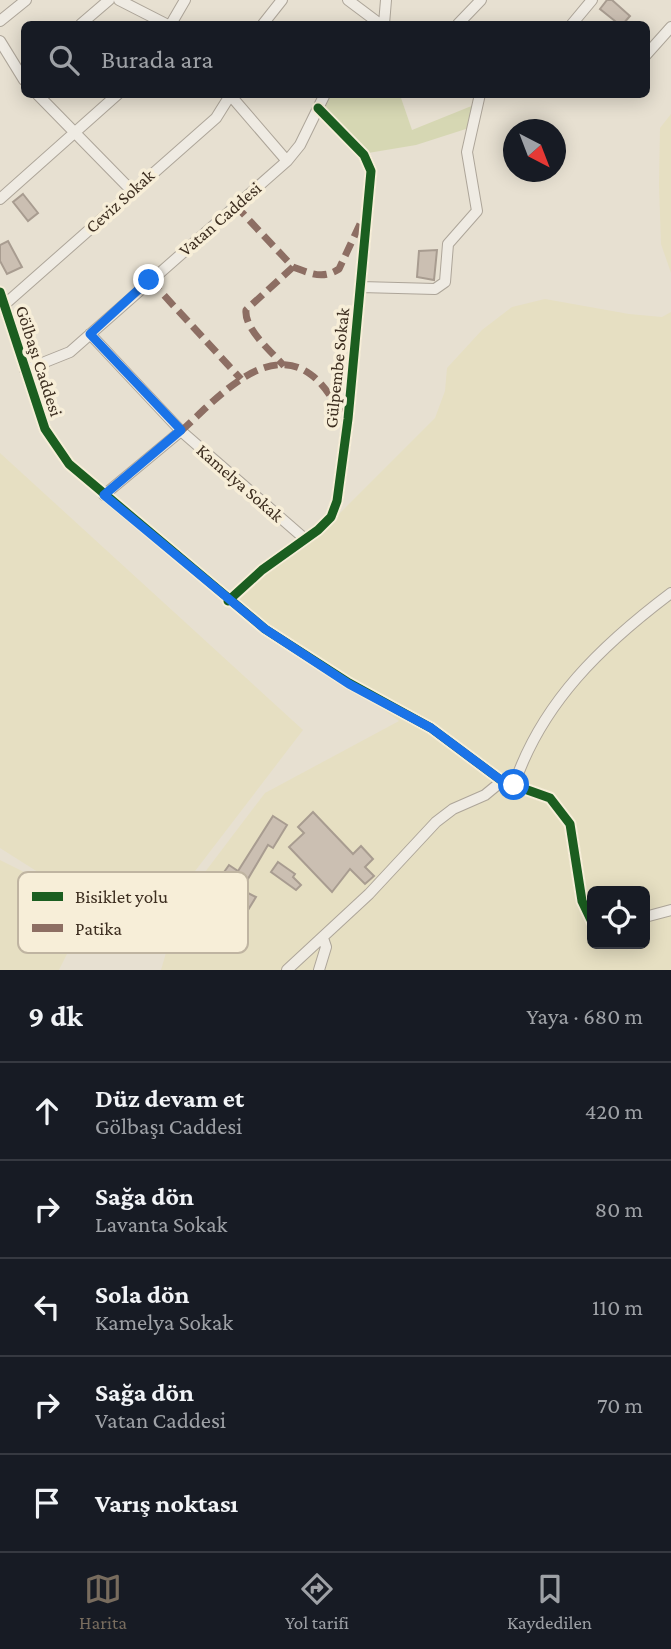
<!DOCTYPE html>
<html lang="tr">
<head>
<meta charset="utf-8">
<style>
	:root { --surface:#171b24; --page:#242831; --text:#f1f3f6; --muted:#9ea1a6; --line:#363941; --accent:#786c5e }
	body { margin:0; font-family:"Crimson Pro",serif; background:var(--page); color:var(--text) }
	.controls { position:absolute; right:21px; bottom:21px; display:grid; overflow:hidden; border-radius:10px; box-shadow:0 4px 18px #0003 }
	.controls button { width:63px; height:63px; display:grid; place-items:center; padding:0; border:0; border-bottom:2px solid var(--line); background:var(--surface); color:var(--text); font:35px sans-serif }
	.compass { position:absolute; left:503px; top:119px; width:63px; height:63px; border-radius:50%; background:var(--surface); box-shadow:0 4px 18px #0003; rotate:138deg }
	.stop { position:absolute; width:21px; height:21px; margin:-16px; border:5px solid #1a73e8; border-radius:50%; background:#fff }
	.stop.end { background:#1a73e8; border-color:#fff; box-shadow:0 2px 7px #0008 }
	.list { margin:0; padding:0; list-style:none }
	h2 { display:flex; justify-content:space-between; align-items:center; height:91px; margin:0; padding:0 28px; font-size:30px }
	h2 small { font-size:23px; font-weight:400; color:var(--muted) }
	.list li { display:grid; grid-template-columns:46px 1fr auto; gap:21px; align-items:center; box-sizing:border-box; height:98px; padding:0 28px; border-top:2px solid var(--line) }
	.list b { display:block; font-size:26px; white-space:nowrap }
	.list p { margin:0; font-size:23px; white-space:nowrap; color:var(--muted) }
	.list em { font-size:23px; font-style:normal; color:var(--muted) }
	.icon { flex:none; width:38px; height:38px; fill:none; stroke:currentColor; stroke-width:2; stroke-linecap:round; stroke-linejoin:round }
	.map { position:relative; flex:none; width:671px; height:970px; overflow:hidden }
	.search { position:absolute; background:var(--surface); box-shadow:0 4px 18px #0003; left:21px; right:21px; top:21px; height:77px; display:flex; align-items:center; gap:18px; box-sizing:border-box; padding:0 24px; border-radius:10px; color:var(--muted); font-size:26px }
	.sheet { height:581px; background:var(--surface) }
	nav { display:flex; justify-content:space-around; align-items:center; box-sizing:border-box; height:98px; border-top:2px solid var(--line); background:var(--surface); font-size:19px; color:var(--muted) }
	nav a { display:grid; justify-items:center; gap:4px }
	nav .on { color:var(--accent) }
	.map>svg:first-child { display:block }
	.farmland { fill:#e6dfc2; fill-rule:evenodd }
	.green { fill:#d6d7b3 }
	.building { fill:#cbbfb2; stroke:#a89c90; stroke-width:2 }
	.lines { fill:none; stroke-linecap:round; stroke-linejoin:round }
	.minor-casing { stroke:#ada599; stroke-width:12 }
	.minor { stroke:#efebe3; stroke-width:10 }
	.quiet { stroke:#8d6e63; stroke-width:7; stroke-dasharray:14 7; stroke-linecap:butt }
	.cycleway-casing { stroke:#f7eed8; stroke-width:13 }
	.cycleway { stroke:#1b5e20; stroke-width:9 }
	.route { stroke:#1a73e8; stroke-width:9 }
	.labels { text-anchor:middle; stroke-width:7; stroke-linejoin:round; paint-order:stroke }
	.street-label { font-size:18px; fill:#3d2e20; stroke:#f7eed8 }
	.key { fill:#f7eed8; stroke:#bfb4a1; stroke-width:2 }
	.key-label { font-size:19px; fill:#3d2e20 }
</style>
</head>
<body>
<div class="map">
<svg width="671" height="970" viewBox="0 0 671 970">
	<rect width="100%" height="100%" fill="#e7e0d1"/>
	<!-- farmland -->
	<path class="farmland" d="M671,114V273L661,244L659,185L660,128Z
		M545,299L629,314L662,317L671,312V970H161L180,905L265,793L399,721L236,602L242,591L323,530L435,418L445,391L447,368L482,330L512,307ZM592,891H645V944H592Z
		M0,453L303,730L143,939L91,906L59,970H0V860L90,905L0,848Z"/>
	<!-- green -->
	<path class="green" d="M329,95H400L412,130L474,105L469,128L416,145L368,153L325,109Z"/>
	<!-- building -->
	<path class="building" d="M607,0H612L630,16L623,24H612L615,21L600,9Z
		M23,194L38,213L28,221L13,202Z
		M8,241L22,267L7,274L0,261V245Z
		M437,250L434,280L417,277L419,251Z
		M313,812L353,854L361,846L373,859L365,867L374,876L365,884L350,869L332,892L289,847L304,833L298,827Z
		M273,816L287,825L273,848L268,845L242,889L222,875L229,865L238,871Z
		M278,862L295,874L293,877L301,885L296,890L271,872Z
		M246,892L256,897L243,918L234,912Z"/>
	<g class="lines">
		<!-- minor casing -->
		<g class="minor-casing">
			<path id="minor" d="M119,0L166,24
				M348,0L380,24
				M0,21L26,0
				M81,24L109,0
				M171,24L185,0
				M263,24L282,0
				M384,24L386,0
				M458,24L481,0
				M572,24L592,0
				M0,41L24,80
				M646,55L671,27
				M37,94L131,190
				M231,96L287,161
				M0,199L118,94
				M361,287L435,289L445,282L448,244L477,211L467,152L480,94
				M0,292L45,429L69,464L265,629L349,683L431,728L502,781L550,798L570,824L582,901L592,922
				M4,305L216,118L231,94
				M90,334L181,431L305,539
				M25,370L70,352L287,161L300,145L325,94
				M104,495L181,431
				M228,601L262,570L318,530L331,517L337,501L348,419L371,171L364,155L318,108
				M514,785C542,702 602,645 671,593
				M645,917L671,910
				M287,970L369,894L436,822L453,809L485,795L502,781
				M319,970L326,947L323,938"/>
		</g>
		<!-- minor -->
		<use href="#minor" class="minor"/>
		<!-- quiet -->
		<path class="quiet" d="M235,205L293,267L246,310C244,329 272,352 284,366
			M293,267C310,273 322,280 339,269L361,222
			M150,280L241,379
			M181,431C212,404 264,341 310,374C326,385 336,406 347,421"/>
		<!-- cycleway casing -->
		<g class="cycleway-casing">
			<path id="cycleway" d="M0,292L45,429L69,464L265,629L349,683L431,728L502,781L550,798L570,824L582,901L592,922
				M228,601L262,570L318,530L331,517L337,501L348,419L371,171L364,155L318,108"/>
		</g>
		<!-- cycleway -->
		<use href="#cycleway" class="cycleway"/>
	</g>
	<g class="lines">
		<!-- route -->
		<path class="route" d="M149,280L90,334L181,430L104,495L265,629L349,684L431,728L502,781L514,785"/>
	</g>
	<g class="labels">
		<!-- street labels -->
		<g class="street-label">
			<text transform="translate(120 201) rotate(-42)" y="6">Ceviz Sokak</text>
			<text transform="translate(220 219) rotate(-41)" y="6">Vatan Caddesi</text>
			<text transform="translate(39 361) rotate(72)" y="6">Gölbaşı Caddesi</text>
			<text transform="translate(337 368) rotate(-84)" y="6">Gülpembe Sokak</text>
			<text transform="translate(240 483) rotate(41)" y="6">Kamelya Sokak</text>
		</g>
	</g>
	<!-- legend -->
	<rect x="18" y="872" width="230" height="81" rx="10" class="key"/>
	<rect x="32" y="892" width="31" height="9" fill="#1b5e20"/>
	<rect x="32" y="924" width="31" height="8" fill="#8d6e63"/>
	<g class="key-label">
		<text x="75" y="903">Bisiklet yolu</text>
		<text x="75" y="935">Patika</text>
	</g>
</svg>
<div class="controls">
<button><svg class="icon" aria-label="locate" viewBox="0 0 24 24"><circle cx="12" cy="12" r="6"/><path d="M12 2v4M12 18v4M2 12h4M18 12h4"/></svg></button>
</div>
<svg class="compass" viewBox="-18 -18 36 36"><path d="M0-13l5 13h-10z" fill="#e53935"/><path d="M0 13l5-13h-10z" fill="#9ea1a6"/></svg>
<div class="stop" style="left:514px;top:785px"></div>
<div class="stop end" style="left:149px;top:280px"></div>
<div class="search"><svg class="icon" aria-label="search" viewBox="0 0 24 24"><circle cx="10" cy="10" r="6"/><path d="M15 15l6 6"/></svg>Burada ara</div>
</div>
<section class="sheet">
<h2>9 dk<small>Yaya · 680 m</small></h2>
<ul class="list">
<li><svg class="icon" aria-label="ahead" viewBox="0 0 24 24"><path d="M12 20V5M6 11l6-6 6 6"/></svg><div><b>Düz devam et</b><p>Gölbaşı Caddesi</p></div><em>420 m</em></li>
<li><svg class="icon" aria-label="right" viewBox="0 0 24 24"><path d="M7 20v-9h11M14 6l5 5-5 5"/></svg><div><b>Sağa dön</b><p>Lavanta Sokak</p></div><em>80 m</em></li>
<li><svg class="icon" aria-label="left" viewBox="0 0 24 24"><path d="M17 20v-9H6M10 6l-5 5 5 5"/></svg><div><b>Sola dön</b><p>Kamelya Sokak</p></div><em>110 m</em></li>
<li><svg class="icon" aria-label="right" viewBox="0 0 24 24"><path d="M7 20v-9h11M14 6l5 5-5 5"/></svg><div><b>Sağa dön</b><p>Vatan Caddesi</p></div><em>70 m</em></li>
<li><svg class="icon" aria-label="arrive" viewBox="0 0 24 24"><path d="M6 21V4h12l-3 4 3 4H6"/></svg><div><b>Varış noktası</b></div></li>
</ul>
</section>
<nav>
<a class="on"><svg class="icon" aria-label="map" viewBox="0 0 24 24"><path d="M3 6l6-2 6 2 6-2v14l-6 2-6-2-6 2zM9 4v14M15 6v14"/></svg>Harita</a>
<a><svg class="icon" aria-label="directions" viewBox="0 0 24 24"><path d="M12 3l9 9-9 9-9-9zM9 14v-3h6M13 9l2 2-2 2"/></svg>Yol tarifi</a>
<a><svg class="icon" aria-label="saved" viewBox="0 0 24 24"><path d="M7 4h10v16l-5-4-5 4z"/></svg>Kaydedilen</a>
</nav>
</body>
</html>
